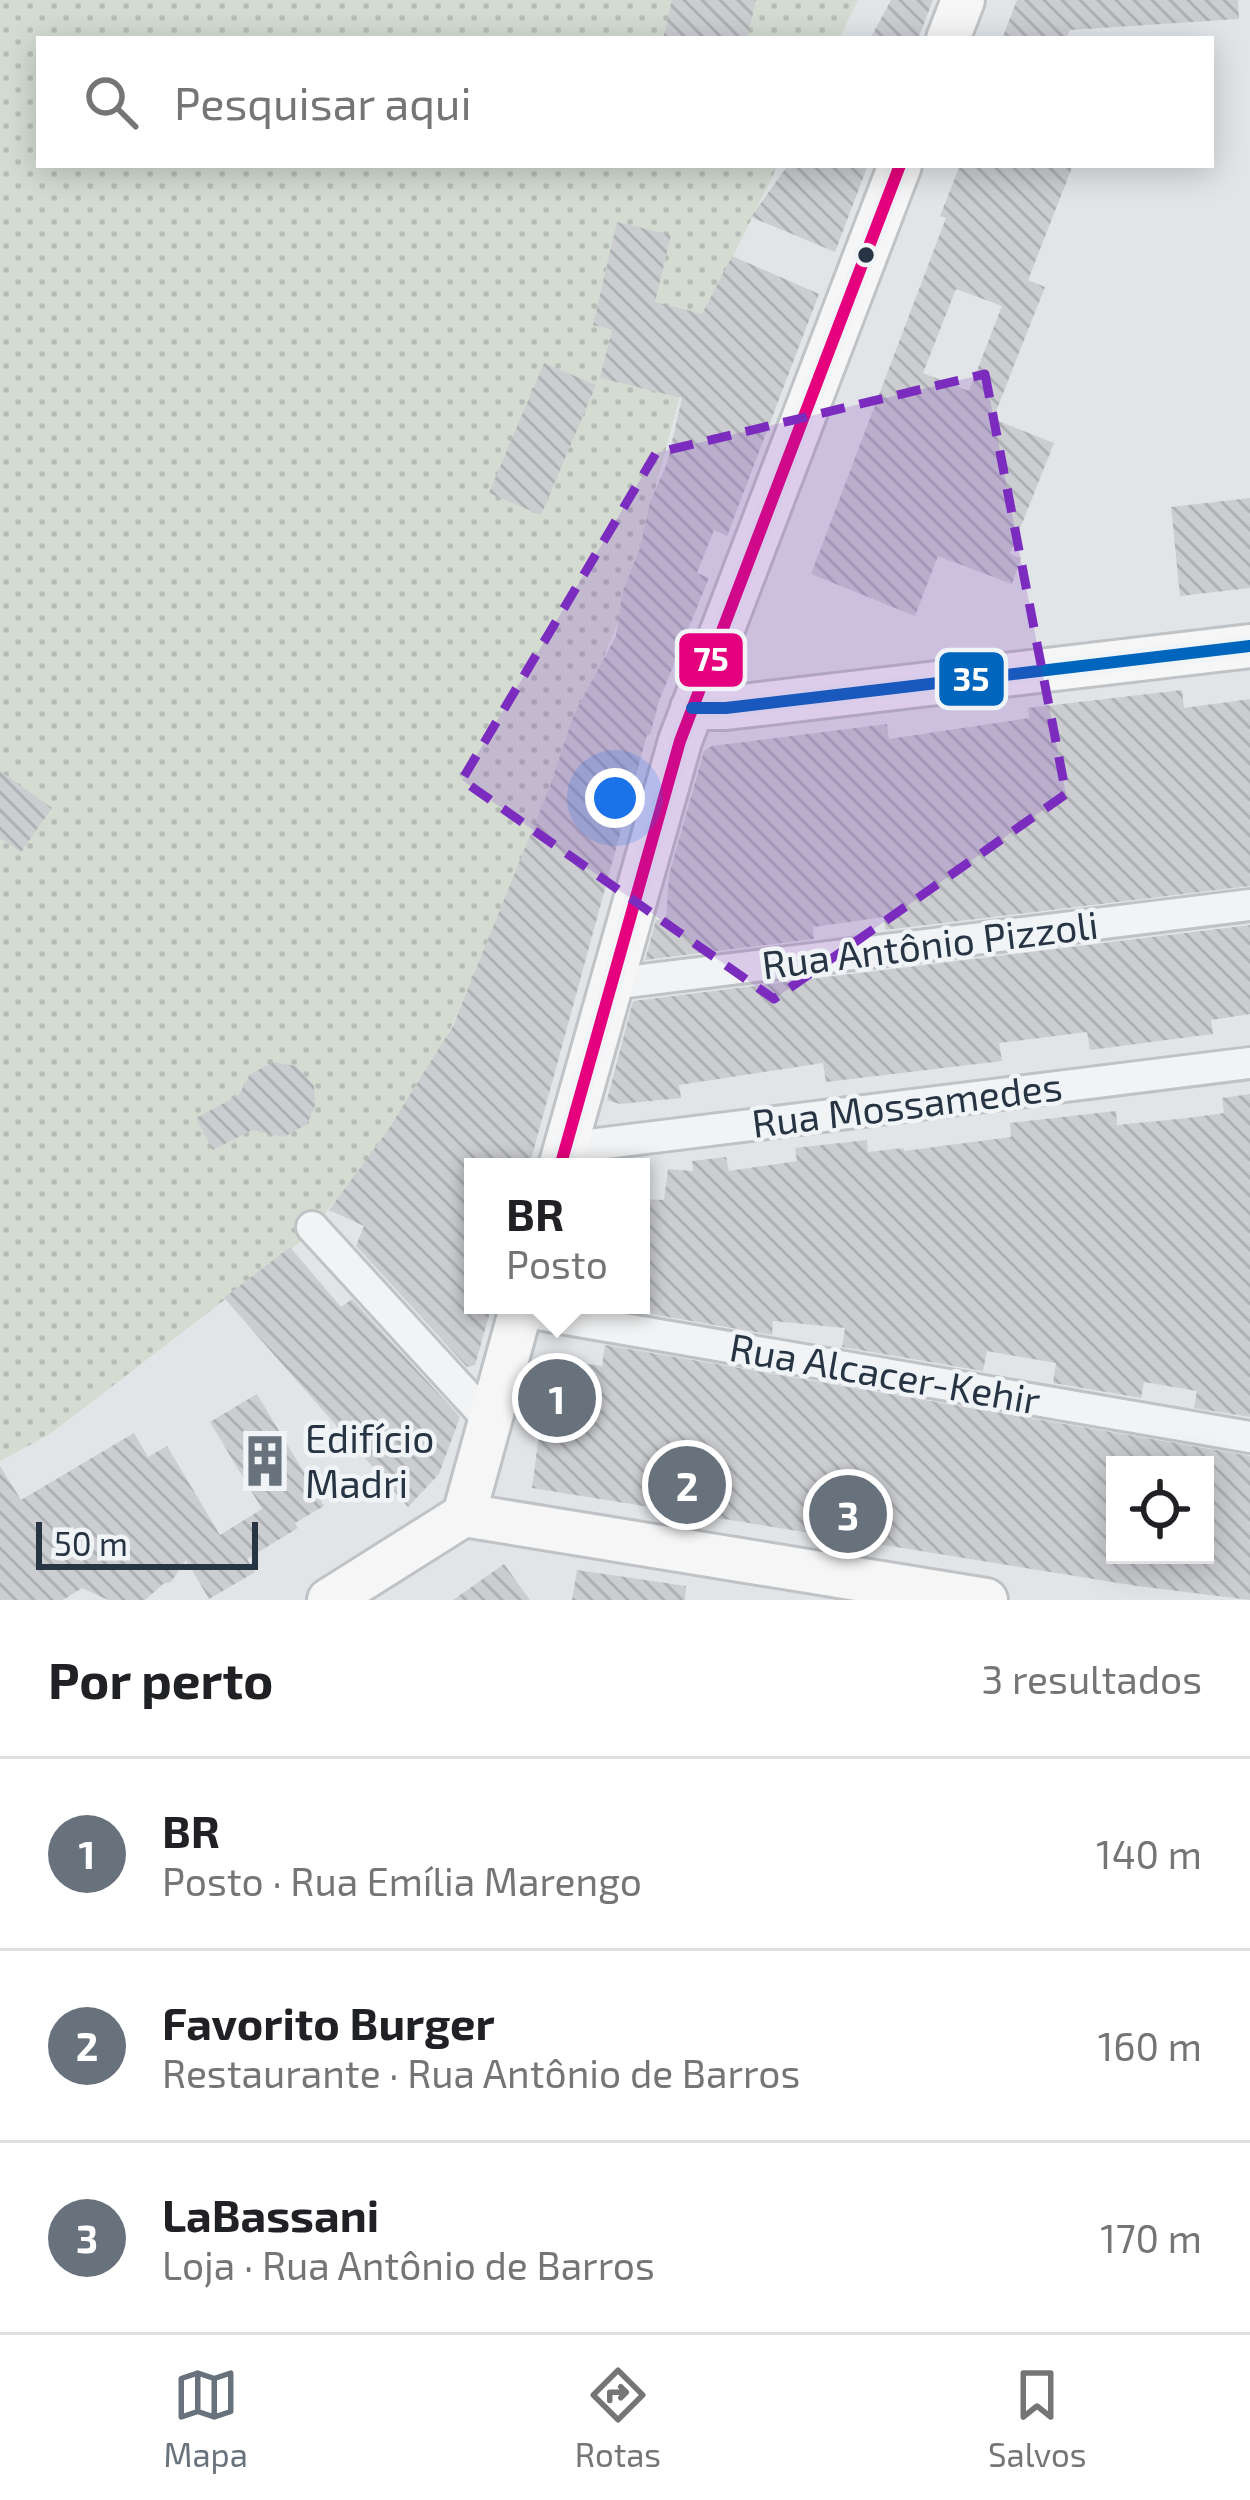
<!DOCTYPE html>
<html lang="pt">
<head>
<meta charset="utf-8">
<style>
	:root { --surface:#fff; --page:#f6f6f6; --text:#202124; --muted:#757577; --line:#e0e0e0; --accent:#68727d }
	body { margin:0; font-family:"Exo 2",sans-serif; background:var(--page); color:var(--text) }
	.controls { position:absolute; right:36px; bottom:36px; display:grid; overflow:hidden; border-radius:0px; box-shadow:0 6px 30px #0003 }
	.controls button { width:108px; height:108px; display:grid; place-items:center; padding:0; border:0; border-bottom:3px solid var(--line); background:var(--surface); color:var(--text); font:60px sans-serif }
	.scale { position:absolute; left:36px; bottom:30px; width:222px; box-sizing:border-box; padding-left:12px; border:6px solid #273443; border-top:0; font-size:33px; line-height:42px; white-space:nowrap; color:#273443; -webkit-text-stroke:9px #f0f4f7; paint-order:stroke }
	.you { position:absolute; left:615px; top:798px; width:42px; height:42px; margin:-30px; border:9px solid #fff; border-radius:50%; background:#1a73e8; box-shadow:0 0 0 18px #1a73e833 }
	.badge { display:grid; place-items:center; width:78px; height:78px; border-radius:50%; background:var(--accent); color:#fff; font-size:39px; font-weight:700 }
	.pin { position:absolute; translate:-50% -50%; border:6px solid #fff; box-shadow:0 3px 12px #0006 }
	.popup { position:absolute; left:464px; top:1158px; width:186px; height:156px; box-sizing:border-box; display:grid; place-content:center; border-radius:0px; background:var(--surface); filter:drop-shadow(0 3px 9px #0005); font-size:39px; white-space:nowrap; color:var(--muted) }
	.popup b { font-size:45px; color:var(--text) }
	.popup::after { content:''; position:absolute; left:50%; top:100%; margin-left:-24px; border:24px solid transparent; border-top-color:var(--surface) }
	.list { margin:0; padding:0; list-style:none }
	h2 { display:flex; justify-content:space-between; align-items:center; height:156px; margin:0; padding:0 48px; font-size:51px }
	h2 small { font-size:39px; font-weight:400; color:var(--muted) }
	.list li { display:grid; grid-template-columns:78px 1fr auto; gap:36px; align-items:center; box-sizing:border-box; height:192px; padding:0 48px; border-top:3px solid var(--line) }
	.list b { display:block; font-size:45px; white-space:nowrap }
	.list p { margin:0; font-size:39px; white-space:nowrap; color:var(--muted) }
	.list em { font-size:39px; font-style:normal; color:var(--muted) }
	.icon { flex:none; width:66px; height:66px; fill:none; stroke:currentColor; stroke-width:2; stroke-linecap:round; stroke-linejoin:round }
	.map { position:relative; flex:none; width:1250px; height:1600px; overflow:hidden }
	.search { position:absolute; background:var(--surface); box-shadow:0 6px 30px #0003; left:36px; right:36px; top:36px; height:132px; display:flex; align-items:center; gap:30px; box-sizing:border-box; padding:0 42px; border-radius:0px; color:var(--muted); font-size:45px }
	.sheet { height:732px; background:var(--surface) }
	nav { display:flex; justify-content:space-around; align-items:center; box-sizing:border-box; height:168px; border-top:3px solid var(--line); background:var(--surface); font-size:33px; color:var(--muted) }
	nav a { display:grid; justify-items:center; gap:6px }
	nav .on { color:var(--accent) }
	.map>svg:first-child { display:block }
	.park { fill:url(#park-dots) }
	.building { fill:url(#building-back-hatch); fill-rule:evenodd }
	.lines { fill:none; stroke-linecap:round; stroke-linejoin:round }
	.street-casing { stroke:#c0c3c6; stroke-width:36 }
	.secondary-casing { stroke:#c0c3c6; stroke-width:48 }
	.street { stroke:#f2f3f4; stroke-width:30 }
	.secondary { stroke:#f6f6f7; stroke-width:42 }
	.bus-1-casing { stroke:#f0f4f7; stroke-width:21 }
	.bus-2-casing { stroke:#f0f4f7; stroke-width:21 }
	.bus-1 { stroke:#e5007d; stroke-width:12 }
	.bus-2 { stroke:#0065bd; stroke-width:12 }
	.marked { fill:#7b2cbf; fill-opacity:0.2; stroke:#7b2cbf; stroke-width:9; stroke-dasharray:24 15; stroke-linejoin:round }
	.bus-dot { fill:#273443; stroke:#f0f4f7; stroke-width:4.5 }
	.labels { text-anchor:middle; stroke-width:9; stroke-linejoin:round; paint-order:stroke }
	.street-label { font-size:39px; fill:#273443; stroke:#f0f4f7 }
	.poi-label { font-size:39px; fill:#273443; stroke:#f0f4f7; text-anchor:start }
	.line-badge { stroke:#f0f4f7; stroke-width:4.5 }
	.badge-label { font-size:33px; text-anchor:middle; font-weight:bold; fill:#fff }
</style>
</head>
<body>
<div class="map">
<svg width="1250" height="1600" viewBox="0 0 1250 1600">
	<defs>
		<pattern id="park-dots" width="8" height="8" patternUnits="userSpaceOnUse" patternTransform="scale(3)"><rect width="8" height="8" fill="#d4dcd2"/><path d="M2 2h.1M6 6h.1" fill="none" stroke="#b6bdb6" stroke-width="1.8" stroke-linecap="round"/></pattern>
		<pattern id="building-back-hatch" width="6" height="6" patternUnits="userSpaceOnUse" patternTransform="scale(3)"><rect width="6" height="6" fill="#cbcdd0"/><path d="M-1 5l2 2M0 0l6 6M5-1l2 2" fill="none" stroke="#aeb1b4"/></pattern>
	</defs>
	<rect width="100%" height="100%" fill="#e2e5e8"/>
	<!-- park -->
	<path class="park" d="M0,0H858L839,39H39V165H778L698,328L624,606L490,945L414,1105L304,1239L50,1434L0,1461Z"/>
	<!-- building -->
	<path class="building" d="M672,0H756L747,39H663Z
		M891,0H933L918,39H870Z
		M1017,0H1238L1239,19L1070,30L1066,39H1002Z
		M788,165H868L835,252L751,217Z
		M960,165H1073L1028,280L1045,287L993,419L1054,443L1010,554L1021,558L1012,584L938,556L915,616L811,574L946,218L940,216ZM956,289L1002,306L969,391L923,373Z
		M617,222L671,235L655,302L702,314L732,256L819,294L727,536L714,530L697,573L709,578L659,701L650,735H647L529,1167H473V1305H492L475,1365L467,1367L356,1246L364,1226L329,1210L386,1133L453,1026L550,786L574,714L616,636L623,591L640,548L650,502L667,463L682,398L600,378L612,330L593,325Z
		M544,363L596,385L541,515L489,493Z
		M1250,498V588L1180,596L1171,507Z
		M1182,690L1184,708L1250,699V886L885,930L884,917L813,927L814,939L645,960L656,920L666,919L669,875L704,751L712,746L887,724L889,739L1029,718L1028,708Z
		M0,771L52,808L21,852L0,838Z
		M1250,925V1014L1211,1020L1213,1034L1090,1050L1087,1032L999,1043L1002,1061L826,1082L823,1063L679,1085L681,1098L620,1104L607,1100L633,1001Z
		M273,1062L296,1066L314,1086L315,1106L307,1124L284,1137L252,1130L213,1150L196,1118L239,1095L250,1074Z
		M1250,1094V1417L1194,1408L1197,1391L1144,1382L1141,1398L1053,1383L1056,1363L987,1351L983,1371L842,1347L845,1328L773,1321L772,1335L610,1307L641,1305V1199L664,1200L668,1169L693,1171L692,1161L726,1157L729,1171L797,1161L795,1148L867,1140L868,1152L903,1148L904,1151L1011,1137L1010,1123L1116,1111L1117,1125L1188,1118L1224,1113L1222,1098Z
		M290,1247L341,1307L352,1299L460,1417L439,1474L408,1507L224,1298Z
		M605,1345L1250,1456V1600L1137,1586L532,1488L539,1434L530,1433L540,1358L602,1366ZM1115,1465H1205V1555H1115Z
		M257,1394L324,1506L295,1523L298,1528L247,1559L255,1572L209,1599L186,1560L171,1582L163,1584L145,1600H108L82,1588L63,1600H0V1466L21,1500L134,1433L148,1457L167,1446L220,1535L262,1509L210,1422Z
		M504,1564L530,1600H453Z
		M577,1570L686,1586L685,1600H572Z"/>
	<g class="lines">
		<!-- street casing -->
		<g class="street-casing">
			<path id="street" d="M610,984L1250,905
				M565,1148L1250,1063
				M312,1227L490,1421
				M520,1311L1250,1437"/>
		</g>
		<!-- secondary casing -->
		<g class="secondary-casing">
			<path id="secondary" d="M948,39L963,0
				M692,708H726L1250,646
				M560,1167L680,741L900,165
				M464,1515L986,1600
				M464,1515L522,1305
				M329,1600L464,1515"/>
		</g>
		<!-- street -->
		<use href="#street" class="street"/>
		<!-- secondary -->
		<use href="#secondary" class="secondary"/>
		<!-- bus-1 casing -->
		<g class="bus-1-casing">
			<path id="bus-1" d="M560,1167L680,741L900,165"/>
		</g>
		<!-- bus-2 casing -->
		<g class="bus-2-casing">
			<path id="bus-2" d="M692,708H726L1250,646"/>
		</g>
		<!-- bus-1 -->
		<use href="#bus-1" class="bus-1"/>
		<!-- bus-2 -->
		<use href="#bus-2" class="bus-2"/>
	</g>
	<!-- marked area -->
	<path class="marked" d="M985,374L1066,794L774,999L462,780L656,453Z"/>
	<!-- icons -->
	<defs>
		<g id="building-bare" transform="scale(4.14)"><path d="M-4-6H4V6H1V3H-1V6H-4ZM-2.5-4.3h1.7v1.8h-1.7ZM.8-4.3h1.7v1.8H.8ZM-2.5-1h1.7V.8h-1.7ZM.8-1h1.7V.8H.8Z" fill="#68727d" stroke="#f0f4f7" stroke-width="2.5" paint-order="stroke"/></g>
	</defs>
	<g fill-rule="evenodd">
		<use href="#building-bare" x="265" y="1461"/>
	</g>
	<!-- markers -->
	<circle class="bus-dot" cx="866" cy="255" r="10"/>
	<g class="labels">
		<!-- street labels -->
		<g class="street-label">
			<text transform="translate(930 945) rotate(-7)" y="14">Rua Antônio Pizzoli</text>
			<text transform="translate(907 1105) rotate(-7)" y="14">Rua Mossamedes</text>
			<text transform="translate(885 1374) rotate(10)" y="14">Rua Alcacer-Kehir</text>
		</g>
		<!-- poi labels -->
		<g class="poi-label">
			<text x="305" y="1453">Edifício<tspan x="305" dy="45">Madri</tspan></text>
		</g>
	</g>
	<g class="line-badge">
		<rect x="677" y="631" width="68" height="58" rx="12" fill="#e5007d"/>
		<rect x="937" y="650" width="69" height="58" rx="12" fill="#0065bd"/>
	</g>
	<g class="badge-label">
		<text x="711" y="671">75</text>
		<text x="971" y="691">35</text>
	</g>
</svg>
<div class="controls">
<button><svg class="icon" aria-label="locate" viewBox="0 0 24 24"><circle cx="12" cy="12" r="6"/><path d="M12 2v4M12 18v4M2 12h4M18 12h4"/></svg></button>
</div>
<div class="scale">50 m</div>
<div class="you"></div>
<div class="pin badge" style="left:557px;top:1398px">1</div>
<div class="popup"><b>BR</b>Posto</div>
<div class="pin badge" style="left:687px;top:1485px">2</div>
<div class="pin badge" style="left:848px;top:1514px">3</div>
<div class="search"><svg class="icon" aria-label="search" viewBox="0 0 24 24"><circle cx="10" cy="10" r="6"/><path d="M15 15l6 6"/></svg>Pesquisar aqui</div>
</div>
<section class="sheet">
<h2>Por perto<small>3 resultados</small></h2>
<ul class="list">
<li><span class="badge">1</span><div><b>BR</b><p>Posto · Rua Emília Marengo</p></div><em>140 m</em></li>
<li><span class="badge">2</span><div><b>Favorito Burger</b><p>Restaurante · Rua Antônio de Barros</p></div><em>160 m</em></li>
<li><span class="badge">3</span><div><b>LaBassani</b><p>Loja · Rua Antônio de Barros</p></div><em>170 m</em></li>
</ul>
</section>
<nav>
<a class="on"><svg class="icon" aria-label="map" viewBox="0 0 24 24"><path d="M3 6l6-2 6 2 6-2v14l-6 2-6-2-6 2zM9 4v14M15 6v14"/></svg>Mapa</a>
<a><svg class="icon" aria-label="directions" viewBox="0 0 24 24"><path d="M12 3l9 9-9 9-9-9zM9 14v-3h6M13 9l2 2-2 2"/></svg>Rotas</a>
<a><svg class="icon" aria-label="saved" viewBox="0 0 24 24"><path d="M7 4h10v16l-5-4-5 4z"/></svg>Salvos</a>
</nav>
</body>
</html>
